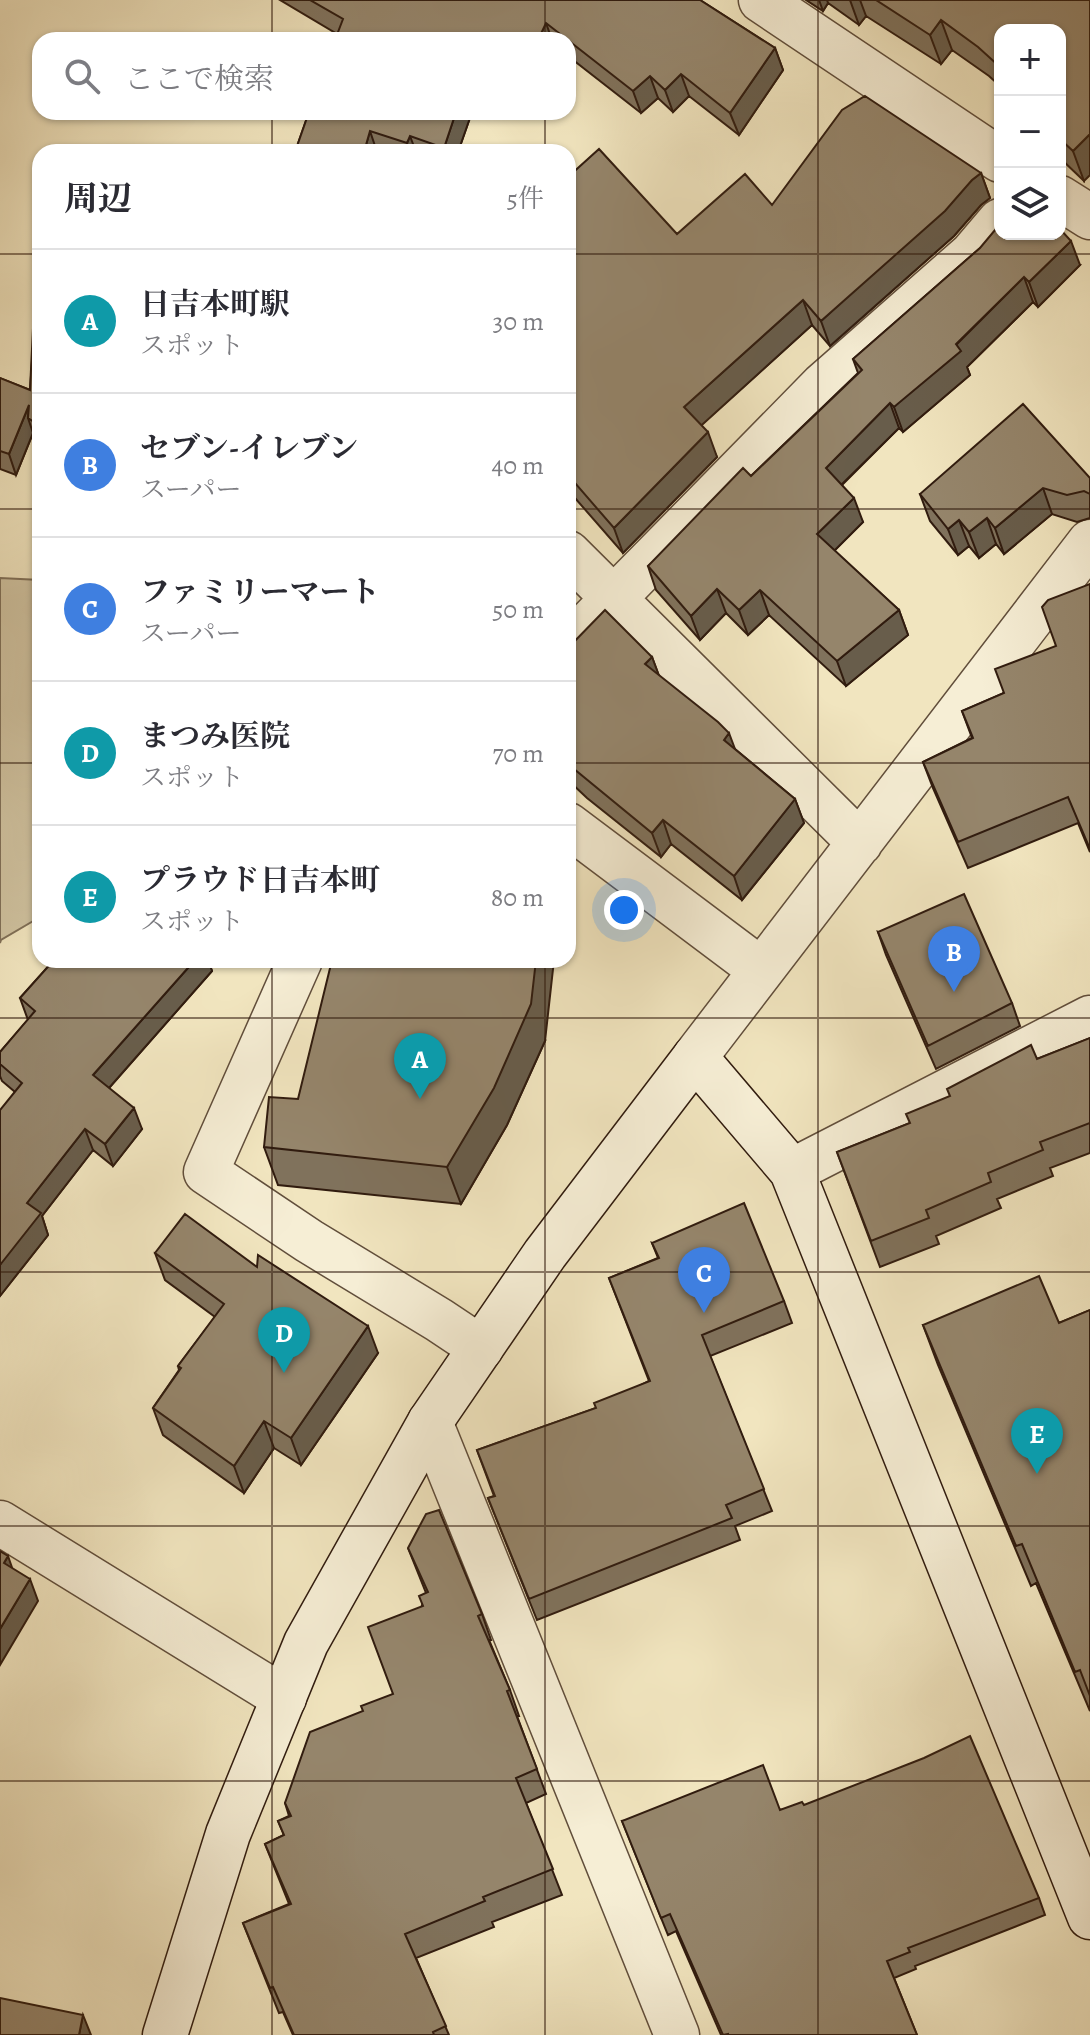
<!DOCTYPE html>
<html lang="ja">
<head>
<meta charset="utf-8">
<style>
	:root { --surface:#fff; --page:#f7f7f7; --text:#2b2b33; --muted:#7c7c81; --line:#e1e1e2; --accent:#8f2418 }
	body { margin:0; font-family:Alegreya,"Noto Serif JP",serif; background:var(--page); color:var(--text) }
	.controls { position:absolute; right:24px; top:24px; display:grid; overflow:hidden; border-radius:16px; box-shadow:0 2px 6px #0004 }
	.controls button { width:72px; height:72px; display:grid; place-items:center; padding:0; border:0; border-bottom:2px solid var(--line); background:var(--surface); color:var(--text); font:40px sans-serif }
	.you { position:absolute; left:624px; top:910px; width:28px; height:28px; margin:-20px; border:6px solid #fff; border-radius:50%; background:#1a73e8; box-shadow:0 0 0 12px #1a73e833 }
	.badge { display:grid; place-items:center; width:52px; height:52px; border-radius:50%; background:var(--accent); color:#fff; font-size:26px; font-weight:700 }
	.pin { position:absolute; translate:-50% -66px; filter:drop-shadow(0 2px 4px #0008) }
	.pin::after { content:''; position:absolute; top:42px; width:28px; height:24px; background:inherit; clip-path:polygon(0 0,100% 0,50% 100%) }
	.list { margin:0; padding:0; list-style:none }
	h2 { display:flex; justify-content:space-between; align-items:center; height:104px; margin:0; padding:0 32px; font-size:34px }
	h2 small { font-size:26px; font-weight:400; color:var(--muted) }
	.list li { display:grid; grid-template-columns:52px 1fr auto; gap:24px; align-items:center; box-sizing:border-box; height:144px; padding:0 32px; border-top:2px solid var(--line) }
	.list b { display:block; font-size:30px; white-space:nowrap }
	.list p { margin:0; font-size:26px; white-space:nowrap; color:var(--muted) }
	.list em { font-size:26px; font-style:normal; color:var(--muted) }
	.icon { flex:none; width:44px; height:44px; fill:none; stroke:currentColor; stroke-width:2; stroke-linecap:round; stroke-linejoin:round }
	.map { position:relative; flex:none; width:1090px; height:2035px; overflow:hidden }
	.search { position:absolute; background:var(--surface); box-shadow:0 2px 6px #0004; left:32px; top:32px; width:544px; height:88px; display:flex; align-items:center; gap:20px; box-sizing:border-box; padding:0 28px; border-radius:24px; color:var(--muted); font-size:30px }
	.panel { position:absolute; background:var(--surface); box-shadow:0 2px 6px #0004; left:32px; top:144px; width:544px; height:824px; border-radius:24px }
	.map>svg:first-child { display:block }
	.green { fill:#d0c3a1; stroke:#807058; stroke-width:2 }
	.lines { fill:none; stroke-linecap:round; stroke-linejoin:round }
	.street-casing { stroke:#614e3b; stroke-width:47 }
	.secondary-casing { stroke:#311c0f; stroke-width:47 }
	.street { stroke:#f6eed5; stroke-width:44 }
	.secondary { stroke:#f6eed5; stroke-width:44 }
	.wall { fill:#80725c; stroke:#311c0f; stroke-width:2 }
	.shaded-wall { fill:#685d4b; stroke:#311c0f; stroke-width:2 }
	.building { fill:#95856b; stroke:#311c0f; stroke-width:2 }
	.grid { fill:none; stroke:#311c0f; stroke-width:2; stroke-opacity:0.55 }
</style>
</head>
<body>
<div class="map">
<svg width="1090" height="2035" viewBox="0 0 1090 2035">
	<rect width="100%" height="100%" fill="#f1e5bf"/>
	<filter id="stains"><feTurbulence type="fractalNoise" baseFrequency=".0025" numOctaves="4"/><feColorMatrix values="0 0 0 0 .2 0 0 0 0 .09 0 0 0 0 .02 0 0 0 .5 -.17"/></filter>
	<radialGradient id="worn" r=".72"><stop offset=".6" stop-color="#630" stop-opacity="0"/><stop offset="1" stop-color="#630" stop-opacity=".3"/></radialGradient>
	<!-- green -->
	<path class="green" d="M0,578L40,580V917L1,940L0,943Z"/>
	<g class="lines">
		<!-- street casing -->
		<g class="street-casing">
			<path id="street" d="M761,0L1000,160
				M1060,198L1090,217
				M568,553L860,843
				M568,645L823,385L972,254L1000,221
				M568,825L761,970
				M300,960L206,1172L309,1241L439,1320L481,1348
				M695,1057L1090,542
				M792,1171L1090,1018
				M430,1422L677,2035
				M0,1523L284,1698"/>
		</g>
		<!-- secondary casing -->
		<g class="secondary-casing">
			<path id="secondary" d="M165,2035L228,1834L306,1643L430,1422L545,1254L695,1057L792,1171L1090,1917"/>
		</g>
		<!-- street -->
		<use href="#street" class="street"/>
		<!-- secondary -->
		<use href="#secondary" class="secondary"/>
	</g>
	<!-- wall -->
	<path class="wall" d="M280,0H700L775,48L783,70L739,135L689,96L673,112L658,98L641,113L568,56V40H335L337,34Z
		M806,0H1090L1084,181L1060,158V30H1000V86L989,76L952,50L941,64L866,16L859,25L828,3L823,11Z
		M309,112H472L458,152H295Z
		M981,173L990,198L981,205L954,236L830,346L812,325L701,425L717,457L623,553L568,490V177L677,234L772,205Z
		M40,246V442L36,439L33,433L16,475L0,469V378L30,390Z
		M980,248L1080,265L1038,307L1033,302L967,367L970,375L903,432L899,428L842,485L863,522L834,551L899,610L908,635L846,686L769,615L748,635L726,613L700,640L656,590L648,566L751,476L858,373L853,359Z
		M1090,478V518L1077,522L1052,514L1004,554L996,544L979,558L969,546L958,555L930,521L920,494Z
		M1090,584V852L1078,823L968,868L933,788L923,762L972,738L962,711L1004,693L1056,646Z
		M568,648L652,657L659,676L735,749L795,799L804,823L742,900L671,844L661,857L587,798L568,780Z
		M878,932L1012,1003L1020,1026L936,1069L886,955Z
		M54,960H208L212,971L109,1088L142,1129L113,1166L93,1150L42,1216L48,1235L0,1296L15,1092L2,1081L0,1076V1052L28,1020L20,998Z
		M1090,1038V1153L1050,1168L1053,1176L997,1199L1001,1208L936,1236L939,1244L880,1267L837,1152L910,1123L1037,1059Z
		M545,1041L507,1125L461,1204L278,1185L264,1147L298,1099Z
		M652,1243L784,1301L792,1323L710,1356L772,1511L735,1526L740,1540L537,1620L488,1498L494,1496L477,1450L596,1408L649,1381L609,1278L658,1258Z
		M155,1253L257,1267L378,1353L301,1465L274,1448L244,1493L163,1435L153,1408L179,1370L178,1366L215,1317L165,1280Z
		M1090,1310V1711L1036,1583L1031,1586L938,1365L923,1325L1059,1323Z
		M408,1548L482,1614L491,1640H489L510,1690L519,1716H517L546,1794L526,1803L562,1895L492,1922L494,1927L416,1958L449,2035H293L283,2012L279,2013L243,1923L289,1904L265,1844L284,1835L278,1821L289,1816L285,1803L363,1711L393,1694L426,1593Z
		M804,1805L1039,1898L1045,1915L915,1966L916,1969L894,1978L917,2035H721L676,1931L668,1935L622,1821L780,1810Z"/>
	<!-- shaded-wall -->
	<path class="shaded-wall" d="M819,0H827L828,3L823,11Z
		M850,0H860L866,16L859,25Z
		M941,20L952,50L941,64L930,35Z
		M546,23L552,40H538Z
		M775,48L783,70L739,135L730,113Z
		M681,74L689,96L673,112L665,90Z
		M650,76L658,98L641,113L633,91Z
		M456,112H472L458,152H445L444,148Z
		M370,131L377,152H364Z
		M1090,134V175L1084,181L1073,151Z
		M410,136L416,152H410L407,143Z
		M981,173L990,198L981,205L954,236L830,346L821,321L972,180Z
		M1071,241L1080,265L1038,307L1029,282Z
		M1024,277L1033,302L967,367L970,375L903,432L894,407Z
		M803,300L812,325L693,433L684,407Z
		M890,403L899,428L834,492L826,468Z
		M29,405L28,418L33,433L16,475L9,454Z
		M708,432L717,457L623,553L614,528Z
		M1043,488L1052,514L1004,554L995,528Z
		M854,498L863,522L826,559L817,534Z
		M987,518L996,544L979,558L969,532Z
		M959,520L969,546L958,555L948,529Z
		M717,589L726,613L700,640L691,616Z
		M760,590L769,615L748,635L739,610Z
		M899,610L908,635L846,686L837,661Z
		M652,657L661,681L645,664Z
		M729,733L738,757L724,740Z
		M795,799L804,823L742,900L734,876Z
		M663,820L671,844L661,857L652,833Z
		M195,960H208L212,971L101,1097L93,1075Z
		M536,960H554L545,1041L507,1125L461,1204L447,1167Z
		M134,1108L142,1129L113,1166L105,1144Z
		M85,1129L93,1150L42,1216L48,1235L0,1296V1265L27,1203Z
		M368,1326L378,1353L301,1465L291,1438Z
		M264,1421L274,1448L244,1493L234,1466Z
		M8,1556L16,1579L4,1563Z
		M30,1579L38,1601L0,1665V1629Z
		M83,2015L91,2035H79Z"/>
	<!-- building -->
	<path class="building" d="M310,0H700L775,48L730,113L681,74L665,90L650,76L633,91L546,23L538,40H335L343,19Z
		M876,0H1090V134L1073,151L1060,139V30H1000V67L978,47L941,20L930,35Z
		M865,96L981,173L972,180L945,211L821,321L803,300L684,407L708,432L614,528L568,475V177L599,149L677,234L745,174L772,205L842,110Z
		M309,112H456L444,148L410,136L407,143L370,131L364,152H295Z
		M1000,224V234H1060V229L1071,241L1029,282L1024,277L956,344L961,351L894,407L890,403L826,468L854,498L817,534L899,610L837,661L760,590L739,610L717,589L691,616L648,566L743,468L751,476L862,370L853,359L980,248Z
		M37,246H40V426L28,418L29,405L9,454L0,451V378L30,390Z
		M1023,404L1090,478V494L1084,491L1067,495L1043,488L995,528L987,518L969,532L959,520L948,529L920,494Z
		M1090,584V849L1068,797L958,842L923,762L973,738L962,711L1004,693L995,669L1056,646L1042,607L1048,600Z
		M605,610L652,657L645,664L718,722L729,733L724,740L795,799L734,876L663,820L652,833L568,764V648Z
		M964,894L1012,1003L928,1046L878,932Z
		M54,960H195L93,1075L134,1108L105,1144L85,1129L27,1203L41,1213L0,1265V1110L22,1083L0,1064V1052L35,1011L20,998Z
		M332,960H536L531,1004L494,1088L447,1167L264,1147L269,1097L298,1099Z
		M1090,1038V1123L1040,1142L1043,1150L988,1173L991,1182L926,1210L929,1218L871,1241L837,1152L910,1123L906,1114L950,1096L947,1089L1031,1045L1037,1059Z
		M744,1203L784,1301L702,1335L764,1489L726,1505L732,1518L529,1599L488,1498L495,1496L477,1450L596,1408L594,1403L650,1381L609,1278L659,1258L652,1243Z
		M185,1214L257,1267L258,1255L368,1326L291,1438L264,1421L234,1466L153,1408L181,1368L178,1366L224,1304L155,1253Z
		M1039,1276L1059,1323L1090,1310V1696L1080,1670L1075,1672L1022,1544L1016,1546L923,1325Z
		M439,1510L482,1614L478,1616L510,1690L507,1691L537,1769L516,1778L553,1869L483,1897L485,1901L405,1934L446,2026L433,2032L434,2035H294L273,1987L270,1988L243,1923L291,1904L265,1844L284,1835L278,1821L291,1816L285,1803L310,1732L363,1711L361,1706L393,1694L368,1627L423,1606L419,1596L428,1592L408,1548L426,1514Z
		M0,1551L8,1556L4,1563L30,1579L0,1629Z
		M970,1736L1039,1898L908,1948L910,1952L887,1961L917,2035H728V2034L723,2035L670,1914L661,1918L622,1821L763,1765L780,1810L802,1802L804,1805L924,1758Z
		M0,1998L83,2015L79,2035H0Z"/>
	<!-- grid -->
	<path class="grid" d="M272,0V40M545,0V40M818,0V2035M272,112V152M545,112V152M0,254H40M568,254H1090M0,509H40M568,509H1090M0,763H40M568,763H1090M272,960V2035M545,960V2035M0,1018H1090M0,1272H1090M0,1526H1090M0,1781H1090"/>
	<rect width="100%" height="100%" filter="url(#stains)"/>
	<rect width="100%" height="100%" fill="url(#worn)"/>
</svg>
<div class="controls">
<button>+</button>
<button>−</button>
<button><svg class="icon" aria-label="layers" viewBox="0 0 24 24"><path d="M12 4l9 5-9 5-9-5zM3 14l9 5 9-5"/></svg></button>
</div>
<div class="you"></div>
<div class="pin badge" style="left:420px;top:1099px;background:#0f9aa8">A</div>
<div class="pin badge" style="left:954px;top:992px;background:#3f7fe0">B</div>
<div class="pin badge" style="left:704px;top:1313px;background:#3f7fe0">C</div>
<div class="pin badge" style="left:284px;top:1373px;background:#0f9aa8">D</div>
<div class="pin badge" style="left:1037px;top:1474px;background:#0f9aa8">E</div>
<div class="search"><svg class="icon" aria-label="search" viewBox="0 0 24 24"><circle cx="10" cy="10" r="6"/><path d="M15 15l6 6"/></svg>ここで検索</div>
<section class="panel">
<h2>周辺<small>5件</small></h2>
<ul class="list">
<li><span class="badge" style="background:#0f9aa8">A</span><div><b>日吉本町駅</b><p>スポット</p></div><em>30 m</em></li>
<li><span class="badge" style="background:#3f7fe0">B</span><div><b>セブン-イレブン</b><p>スーパー</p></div><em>40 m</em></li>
<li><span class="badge" style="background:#3f7fe0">C</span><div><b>ファミリーマート</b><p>スーパー</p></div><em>50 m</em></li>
<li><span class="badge" style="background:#0f9aa8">D</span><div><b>まつみ医院</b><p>スポット</p></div><em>70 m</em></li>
<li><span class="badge" style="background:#0f9aa8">E</span><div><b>プラウド日吉本町</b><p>スポット</p></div><em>80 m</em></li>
</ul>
</section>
</div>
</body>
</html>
